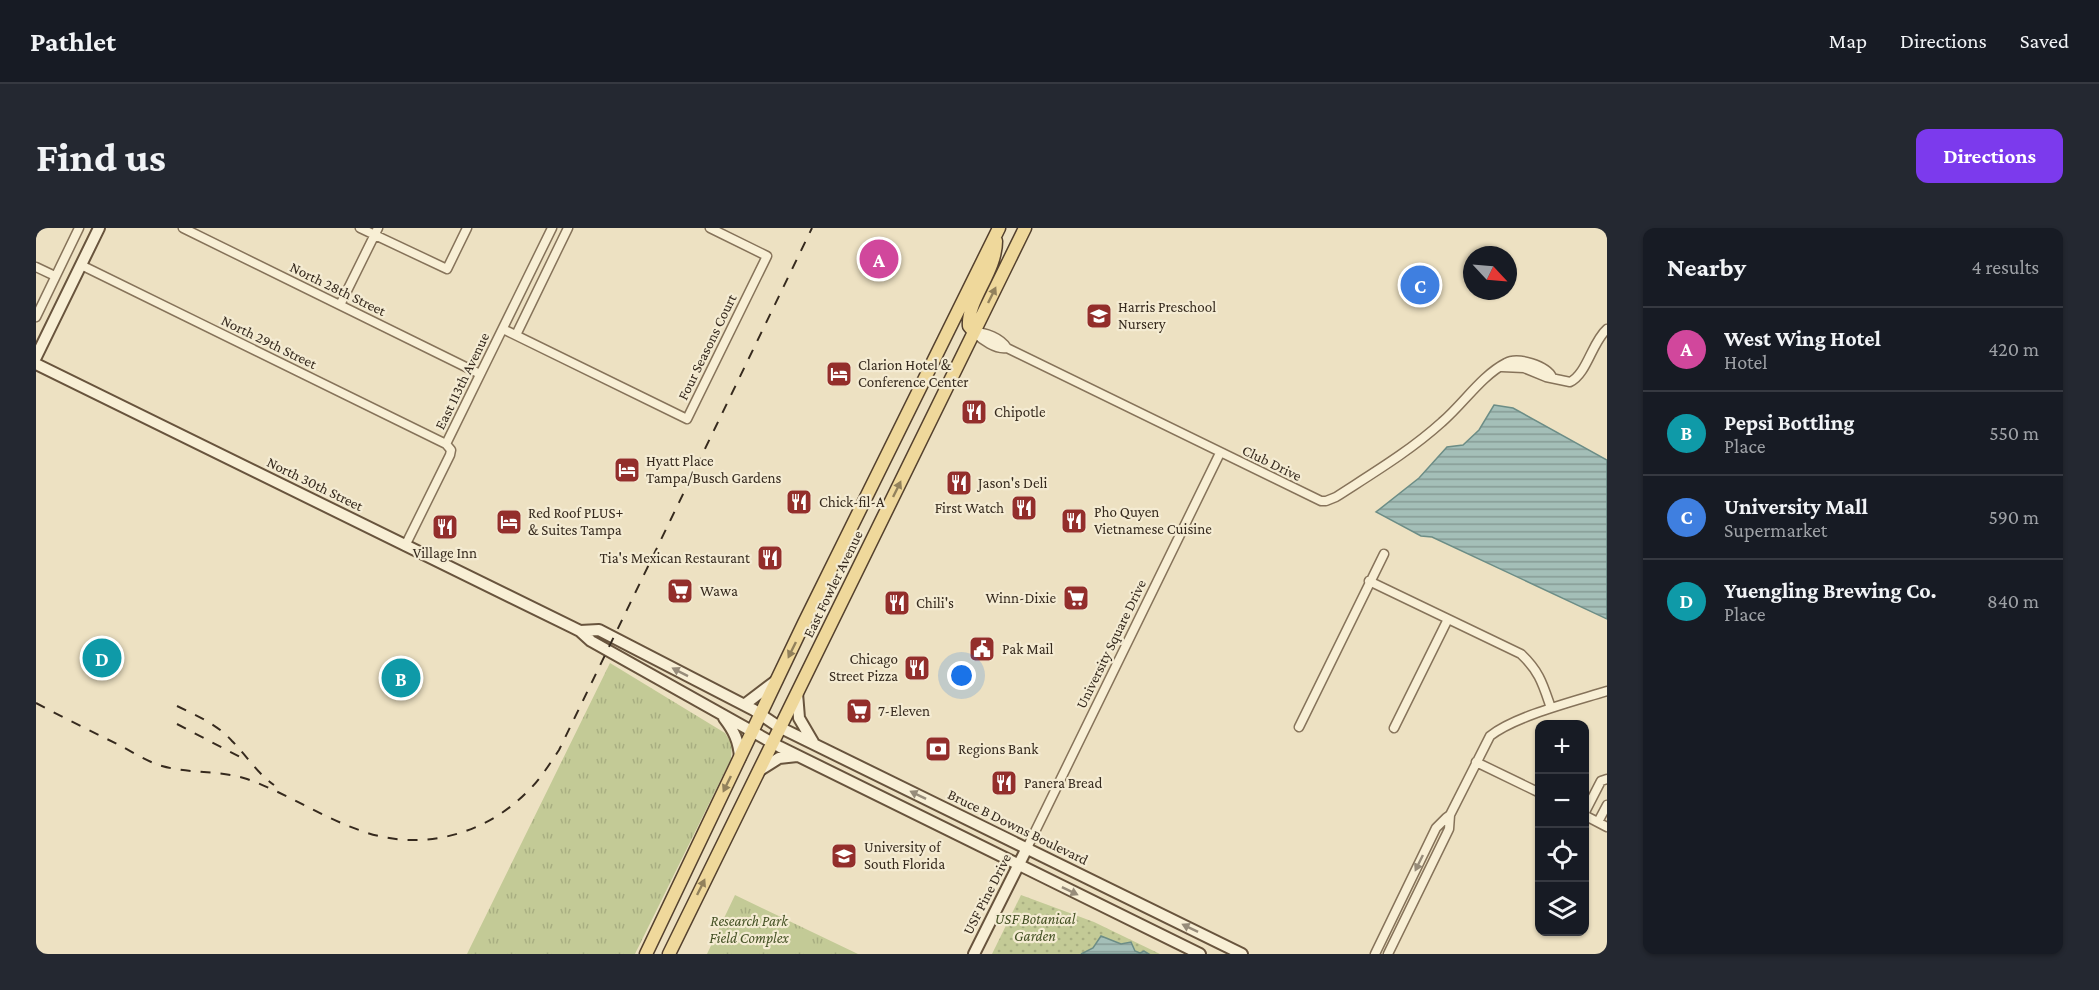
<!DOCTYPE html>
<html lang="en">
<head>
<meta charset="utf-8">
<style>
	:root { --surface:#171b24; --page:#242831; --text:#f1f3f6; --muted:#9ea1a6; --line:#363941; --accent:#7c3aed }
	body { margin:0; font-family:"Crimson Pro",serif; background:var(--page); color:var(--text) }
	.controls { position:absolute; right:18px; bottom:18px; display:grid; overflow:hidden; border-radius:12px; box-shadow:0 2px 4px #0004 }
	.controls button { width:54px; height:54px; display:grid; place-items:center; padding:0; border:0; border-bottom:2px solid var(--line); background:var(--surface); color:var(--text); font:30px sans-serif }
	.compass { position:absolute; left:1427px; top:18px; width:54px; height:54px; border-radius:50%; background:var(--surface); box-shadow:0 2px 4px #0004; rotate:116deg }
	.you { position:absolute; left:926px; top:448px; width:21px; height:21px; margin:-15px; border:4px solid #fff; border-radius:50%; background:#1a73e8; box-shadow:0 0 0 9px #1a73e833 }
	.badge { display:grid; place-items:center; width:39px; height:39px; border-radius:50%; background:var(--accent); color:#fff; font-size:20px; font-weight:700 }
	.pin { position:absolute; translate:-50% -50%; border:3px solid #fff; box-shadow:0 2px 6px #0006 }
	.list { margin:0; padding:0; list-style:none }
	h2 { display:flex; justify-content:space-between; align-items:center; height:78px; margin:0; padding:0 24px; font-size:26px }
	h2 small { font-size:20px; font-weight:400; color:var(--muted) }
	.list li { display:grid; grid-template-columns:39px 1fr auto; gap:18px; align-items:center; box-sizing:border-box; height:84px; padding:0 24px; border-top:2px solid var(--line) }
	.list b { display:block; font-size:22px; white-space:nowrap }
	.list p { margin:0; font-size:20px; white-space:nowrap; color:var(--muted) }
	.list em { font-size:20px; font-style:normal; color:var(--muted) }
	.icon { flex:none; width:33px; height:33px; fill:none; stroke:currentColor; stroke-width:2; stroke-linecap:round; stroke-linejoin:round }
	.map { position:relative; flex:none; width:1571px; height:726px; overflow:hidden; border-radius:12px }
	header { display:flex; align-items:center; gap:36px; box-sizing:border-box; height:84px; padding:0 30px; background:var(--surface); border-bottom:2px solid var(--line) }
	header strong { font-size:28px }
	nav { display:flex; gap:33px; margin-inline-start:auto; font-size:21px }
	.intro { display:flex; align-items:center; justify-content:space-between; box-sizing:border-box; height:144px; padding:0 36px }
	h1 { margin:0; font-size:42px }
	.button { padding:15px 27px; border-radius:12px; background:var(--accent); color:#fff; font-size:21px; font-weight:700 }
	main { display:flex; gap:36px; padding:0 36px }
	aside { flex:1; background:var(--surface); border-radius:12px; box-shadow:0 2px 4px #0004 }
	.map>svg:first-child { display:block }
	.grass { fill:url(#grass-tufts) }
	.garden { fill:url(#garden-dots) }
	.water { fill:url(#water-rules); stroke:#6c8d86; stroke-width:1.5 }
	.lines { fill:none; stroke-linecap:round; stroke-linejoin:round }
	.street-casing { stroke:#86735a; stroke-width:11 }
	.secondary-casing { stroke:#68543d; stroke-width:14 }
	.primary-casing { stroke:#54412e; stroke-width:15 }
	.street { stroke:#f8efd5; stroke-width:8 }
	.secondary { stroke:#f8efd5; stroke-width:10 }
	.primary { stroke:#efd89b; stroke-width:12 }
	.rail { stroke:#362a1e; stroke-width:2; stroke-dasharray:10 10; stroke-linecap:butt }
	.oneway { fill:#92815c }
	.oneway2 { fill:#978c7a }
	.labels { text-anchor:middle; stroke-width:4.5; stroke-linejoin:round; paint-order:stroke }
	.street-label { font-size:15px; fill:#362a1e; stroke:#f4ebd2 }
	.poi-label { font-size:15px; fill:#362a1e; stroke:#f4ebd2; text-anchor:start }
	.park-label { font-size:15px; font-style:italic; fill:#455225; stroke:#f4ebd2 }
</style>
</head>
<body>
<header>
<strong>Pathlet</strong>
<nav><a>Map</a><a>Directions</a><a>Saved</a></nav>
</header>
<div class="intro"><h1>Find us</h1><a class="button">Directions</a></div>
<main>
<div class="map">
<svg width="1571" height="726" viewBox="0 0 1571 726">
	<defs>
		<pattern id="grass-tufts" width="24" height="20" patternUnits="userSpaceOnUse" patternTransform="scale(1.5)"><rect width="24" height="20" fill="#c3ca96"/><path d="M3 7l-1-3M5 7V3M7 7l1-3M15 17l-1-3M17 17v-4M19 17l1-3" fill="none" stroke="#a8ae81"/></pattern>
		<pattern id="garden-dots" width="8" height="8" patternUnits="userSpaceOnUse" patternTransform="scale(1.5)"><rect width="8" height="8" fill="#c3ca96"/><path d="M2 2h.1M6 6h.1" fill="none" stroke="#a8ae81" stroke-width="1.8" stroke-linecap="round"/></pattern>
		<pattern id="water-rules" width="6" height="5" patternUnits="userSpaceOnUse" patternTransform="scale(1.5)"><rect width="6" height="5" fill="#a4bfb8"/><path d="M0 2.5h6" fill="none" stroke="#869b95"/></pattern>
	</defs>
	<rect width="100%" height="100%" fill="#ede1c2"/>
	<!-- grass -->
	<path class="grass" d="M574,435L689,505L696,516L695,531L599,726H431Z
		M699,667L822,726H671Z"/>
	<!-- garden -->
	<path class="garden" d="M985,667L1058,694L1124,726H956Z"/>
	<!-- water -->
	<path class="water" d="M1458,177L1477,180L1571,232V391L1396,309L1385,308L1340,284L1383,250L1411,219L1427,217L1443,202Z
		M1065,708L1085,716L1095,714L1099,723L1104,725L1108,723L1113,726H1045L1057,720Z"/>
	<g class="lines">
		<!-- street casing -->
		<g class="street-casing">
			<path id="street" d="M147,0L444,146
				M324,0L411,41L431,0
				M45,37L410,216
				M0,39L19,48
				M304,77L342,0
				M0,89L43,0
				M467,101L651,191L731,28L674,0
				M938,104C949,104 965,110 971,120L1285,273H1290L1300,269C1337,245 1374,223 1406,194C1428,175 1445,148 1470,135C1482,128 1511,138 1516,149
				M938,104C946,112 960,122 971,120
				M480,107L532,0
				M1466,139L1488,140L1510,149L1534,154C1551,146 1556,114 1571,101
				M410,216L516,0
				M369,318L414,227L415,222L410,216
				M1333,353L1485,426C1504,444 1507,457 1515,480
				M1263,499L1348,326
				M1358,500L1412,391
				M1440,534L1504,565
				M1548,586L1565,553L1571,551
				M1548,587L1571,599
				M1562,594L1571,577
				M991,620L1184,225
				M1339,726L1400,600L1410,590L1414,587
				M1352,726L1413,601L1414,587L1454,508C1479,488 1539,473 1571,463"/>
		</g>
		<!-- secondary casing -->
		<g class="secondary-casing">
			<path id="secondary" d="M0,129L63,0
				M0,136L536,399L544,403L555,413L744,519L1164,726
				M544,403L563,402L718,482L743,499L1206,726
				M761,465L763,490L777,514
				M708,477L741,452
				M688,490C698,503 703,513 704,530
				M724,542L743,530L761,528
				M938,726L991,620"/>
		</g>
		<!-- primary casing -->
		<g class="primary-casing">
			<path id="primary" d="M938,104L933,98C931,72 960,44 960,13
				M610,726L768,395L963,0
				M633,726L989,0"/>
		</g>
		<!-- street -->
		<use href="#street" class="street"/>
		<!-- secondary -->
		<use href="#secondary" class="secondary"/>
		<!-- primary -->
		<use href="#primary" class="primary"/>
		<!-- rail -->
		<path class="rail" d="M0,475C28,490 57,504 85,518C98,525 112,534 126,538C154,546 184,542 211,551C250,565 284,588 323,602C381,624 446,609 490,565C503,553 513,537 523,522L776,0
			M141,478C161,488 181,496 196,513C211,528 221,545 238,557
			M141,496L204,529"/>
	</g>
	<!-- one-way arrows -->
	<defs><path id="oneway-solid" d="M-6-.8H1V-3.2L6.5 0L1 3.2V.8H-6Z" transform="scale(1.5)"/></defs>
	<g class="oneway">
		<use href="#oneway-solid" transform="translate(956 67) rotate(-64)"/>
		<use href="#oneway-solid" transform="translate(861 261) rotate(-64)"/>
		<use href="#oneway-solid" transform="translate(756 422) rotate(116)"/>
		<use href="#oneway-solid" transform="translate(691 556) rotate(116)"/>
		<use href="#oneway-solid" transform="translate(665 659) rotate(-64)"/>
	</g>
	<g class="oneway2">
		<use href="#oneway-solid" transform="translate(644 444) rotate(-153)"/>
		<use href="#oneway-solid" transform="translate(882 567) rotate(-154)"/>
		<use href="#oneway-solid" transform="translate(1383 635) rotate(116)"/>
		<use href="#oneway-solid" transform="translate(1034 663) rotate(26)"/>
		<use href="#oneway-solid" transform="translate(1154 700) rotate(-154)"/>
	</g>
	<!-- icons -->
	<defs>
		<g id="school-square" transform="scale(1.35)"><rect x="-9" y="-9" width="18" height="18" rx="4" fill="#932e2b" stroke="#f4ebd2"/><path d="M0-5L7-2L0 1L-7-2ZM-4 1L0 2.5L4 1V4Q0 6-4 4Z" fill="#fff"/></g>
		<g id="hotel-square" transform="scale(1.35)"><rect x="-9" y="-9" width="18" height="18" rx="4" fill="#932e2b" stroke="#f4ebd2"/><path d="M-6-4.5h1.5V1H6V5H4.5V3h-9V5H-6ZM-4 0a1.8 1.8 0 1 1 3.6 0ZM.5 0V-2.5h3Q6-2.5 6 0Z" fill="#fff"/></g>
		<g id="restaurant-square" transform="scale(1.35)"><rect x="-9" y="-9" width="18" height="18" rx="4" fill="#932e2b" stroke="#f4ebd2"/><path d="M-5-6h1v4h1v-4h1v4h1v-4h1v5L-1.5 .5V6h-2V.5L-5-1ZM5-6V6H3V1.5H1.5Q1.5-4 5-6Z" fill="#fff"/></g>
		<g id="supermarket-square" transform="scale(1.35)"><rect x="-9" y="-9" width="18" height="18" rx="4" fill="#932e2b" stroke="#f4ebd2"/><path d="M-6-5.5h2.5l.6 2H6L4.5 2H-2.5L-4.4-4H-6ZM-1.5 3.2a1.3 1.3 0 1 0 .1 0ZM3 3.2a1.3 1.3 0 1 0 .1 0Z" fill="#fff"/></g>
		<g id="civic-square" transform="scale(1.35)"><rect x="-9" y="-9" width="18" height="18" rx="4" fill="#932e2b" stroke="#f4ebd2"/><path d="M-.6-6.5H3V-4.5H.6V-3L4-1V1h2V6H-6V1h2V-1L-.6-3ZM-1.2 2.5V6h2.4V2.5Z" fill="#fff"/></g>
		<g id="bank-square" transform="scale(1.35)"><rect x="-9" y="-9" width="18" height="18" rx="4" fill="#932e2b" stroke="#f4ebd2"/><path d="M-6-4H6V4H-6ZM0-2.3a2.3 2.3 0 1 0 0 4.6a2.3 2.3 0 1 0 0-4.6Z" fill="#fff"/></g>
		<g id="university-square" transform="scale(1.35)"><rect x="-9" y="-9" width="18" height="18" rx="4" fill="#932e2b" stroke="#f4ebd2"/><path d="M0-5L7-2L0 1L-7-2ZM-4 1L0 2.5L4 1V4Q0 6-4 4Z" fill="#fff"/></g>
	</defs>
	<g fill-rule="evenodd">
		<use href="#school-square" x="1063" y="88"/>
		<use href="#hotel-square" x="803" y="146"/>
		<use href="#restaurant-square" x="938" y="184"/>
		<use href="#hotel-square" x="591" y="242"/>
		<use href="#restaurant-square" x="923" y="255"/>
		<use href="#restaurant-square" x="763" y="274"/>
		<use href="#restaurant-square" x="988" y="280"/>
		<use href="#restaurant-square" x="1038" y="293"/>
		<use href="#hotel-square" x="473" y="294"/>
		<use href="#restaurant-square" x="409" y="299"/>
		<use href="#restaurant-square" x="734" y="330"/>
		<use href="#supermarket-square" x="644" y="363"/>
		<use href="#supermarket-square" x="1040" y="370"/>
		<use href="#restaurant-square" x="861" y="375"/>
		<use href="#civic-square" x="946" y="421"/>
		<use href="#restaurant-square" x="881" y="440"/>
		<use href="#supermarket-square" x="823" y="483"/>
		<use href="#bank-square" x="902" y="521"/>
		<use href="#restaurant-square" x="968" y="555"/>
		<use href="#university-square" x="808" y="628"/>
	</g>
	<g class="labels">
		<!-- street labels -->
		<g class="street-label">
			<text transform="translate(302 61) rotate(26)" y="5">North 28th Street</text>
			<text transform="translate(233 114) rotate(26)" y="5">North 29th Street</text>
			<text transform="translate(671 119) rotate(-64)" y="5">Four Seasons Court</text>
			<text transform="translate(426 153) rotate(-64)" y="5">East 113th Avenue</text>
			<text transform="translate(1236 235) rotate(26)" y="5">Club Drive</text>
			<text transform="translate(279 256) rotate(26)" y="5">North 30th Street</text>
			<text transform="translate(797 356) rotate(-64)" y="5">East Fowler Avenue</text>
			<text transform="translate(1075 416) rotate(-64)" y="5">University Square Drive</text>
			<text transform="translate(982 599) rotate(26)" y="5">Bruce B Downs Boulevard</text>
			<text transform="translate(951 666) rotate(-63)" y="5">USF Pine Drive</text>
		</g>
		<!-- poi labels -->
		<g class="poi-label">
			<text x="1082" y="84">Harris Preschool<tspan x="1082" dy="17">Nursery</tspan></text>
			<text x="822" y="142">Clarion Hotel &amp;<tspan x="822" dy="17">Conference Center</tspan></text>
			<text x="958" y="189">Chipotle</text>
			<text x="610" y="238">Hyatt Place<tspan x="610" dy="17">Tampa/Busch Gardens</tspan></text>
			<text x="942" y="260">Jason's Deli</text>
			<text x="783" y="279">Chick-fil-A</text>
			<text x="968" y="285" text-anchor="end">First Watch</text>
			<text x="1058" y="289">Pho Quyen<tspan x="1058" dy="17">Vietnamese Cuisine</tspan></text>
			<text x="492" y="290">Red Roof PLUS+<tspan x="492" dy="17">&amp; Suites Tampa</tspan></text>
			<text x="409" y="330" text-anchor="middle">Village Inn</text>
			<text x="714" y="335" text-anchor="end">Tia's Mexican Restaurant</text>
			<text x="664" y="368">Wawa</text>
			<text x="1020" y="375" text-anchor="end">Winn-Dixie</text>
			<text x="880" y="380">Chili's</text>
			<text x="966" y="426">Pak Mail</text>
			<text x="862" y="436" text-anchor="end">Chicago<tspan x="862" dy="17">Street Pizza</tspan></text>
			<text x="842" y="488">7-Eleven</text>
			<text x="922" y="526">Regions Bank</text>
			<text x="988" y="560">Panera Bread</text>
			<text x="828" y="624">University of<tspan x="828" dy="17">South Florida</tspan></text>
		</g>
		<!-- park labels -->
		<g class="park-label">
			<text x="999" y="696">USF Botanical<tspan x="999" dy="17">Garden</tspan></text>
			<text x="713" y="698">Research Park<tspan x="713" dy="17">Field Complex</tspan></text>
		</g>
	</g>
</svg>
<div class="controls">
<button>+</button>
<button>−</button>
<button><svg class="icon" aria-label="locate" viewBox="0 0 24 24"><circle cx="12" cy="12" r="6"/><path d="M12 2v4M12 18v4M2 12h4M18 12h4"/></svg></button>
<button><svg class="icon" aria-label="layers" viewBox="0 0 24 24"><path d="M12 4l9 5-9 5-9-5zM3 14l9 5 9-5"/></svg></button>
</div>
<svg class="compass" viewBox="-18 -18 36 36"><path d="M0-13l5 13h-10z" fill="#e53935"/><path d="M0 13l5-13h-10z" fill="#9ea1a6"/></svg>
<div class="you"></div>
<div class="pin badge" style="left:843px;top:31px;background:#d1479c">A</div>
<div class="pin badge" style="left:365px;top:450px;background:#0f9aa8">B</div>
<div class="pin badge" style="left:1384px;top:57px;background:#3f7fe0">C</div>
<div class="pin badge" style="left:66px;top:430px;background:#0f9aa8">D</div>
</div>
<aside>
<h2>Nearby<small>4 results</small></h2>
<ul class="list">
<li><span class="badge" style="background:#d1479c">A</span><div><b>West Wing Hotel</b><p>Hotel</p></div><em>420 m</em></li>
<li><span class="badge" style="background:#0f9aa8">B</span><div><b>Pepsi Bottling</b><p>Place</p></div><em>550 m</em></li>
<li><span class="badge" style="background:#3f7fe0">C</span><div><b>University Mall</b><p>Supermarket</p></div><em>590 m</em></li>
<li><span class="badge" style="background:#0f9aa8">D</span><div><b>Yuengling Brewing Co.</b><p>Place</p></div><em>840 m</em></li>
</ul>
</aside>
</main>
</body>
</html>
